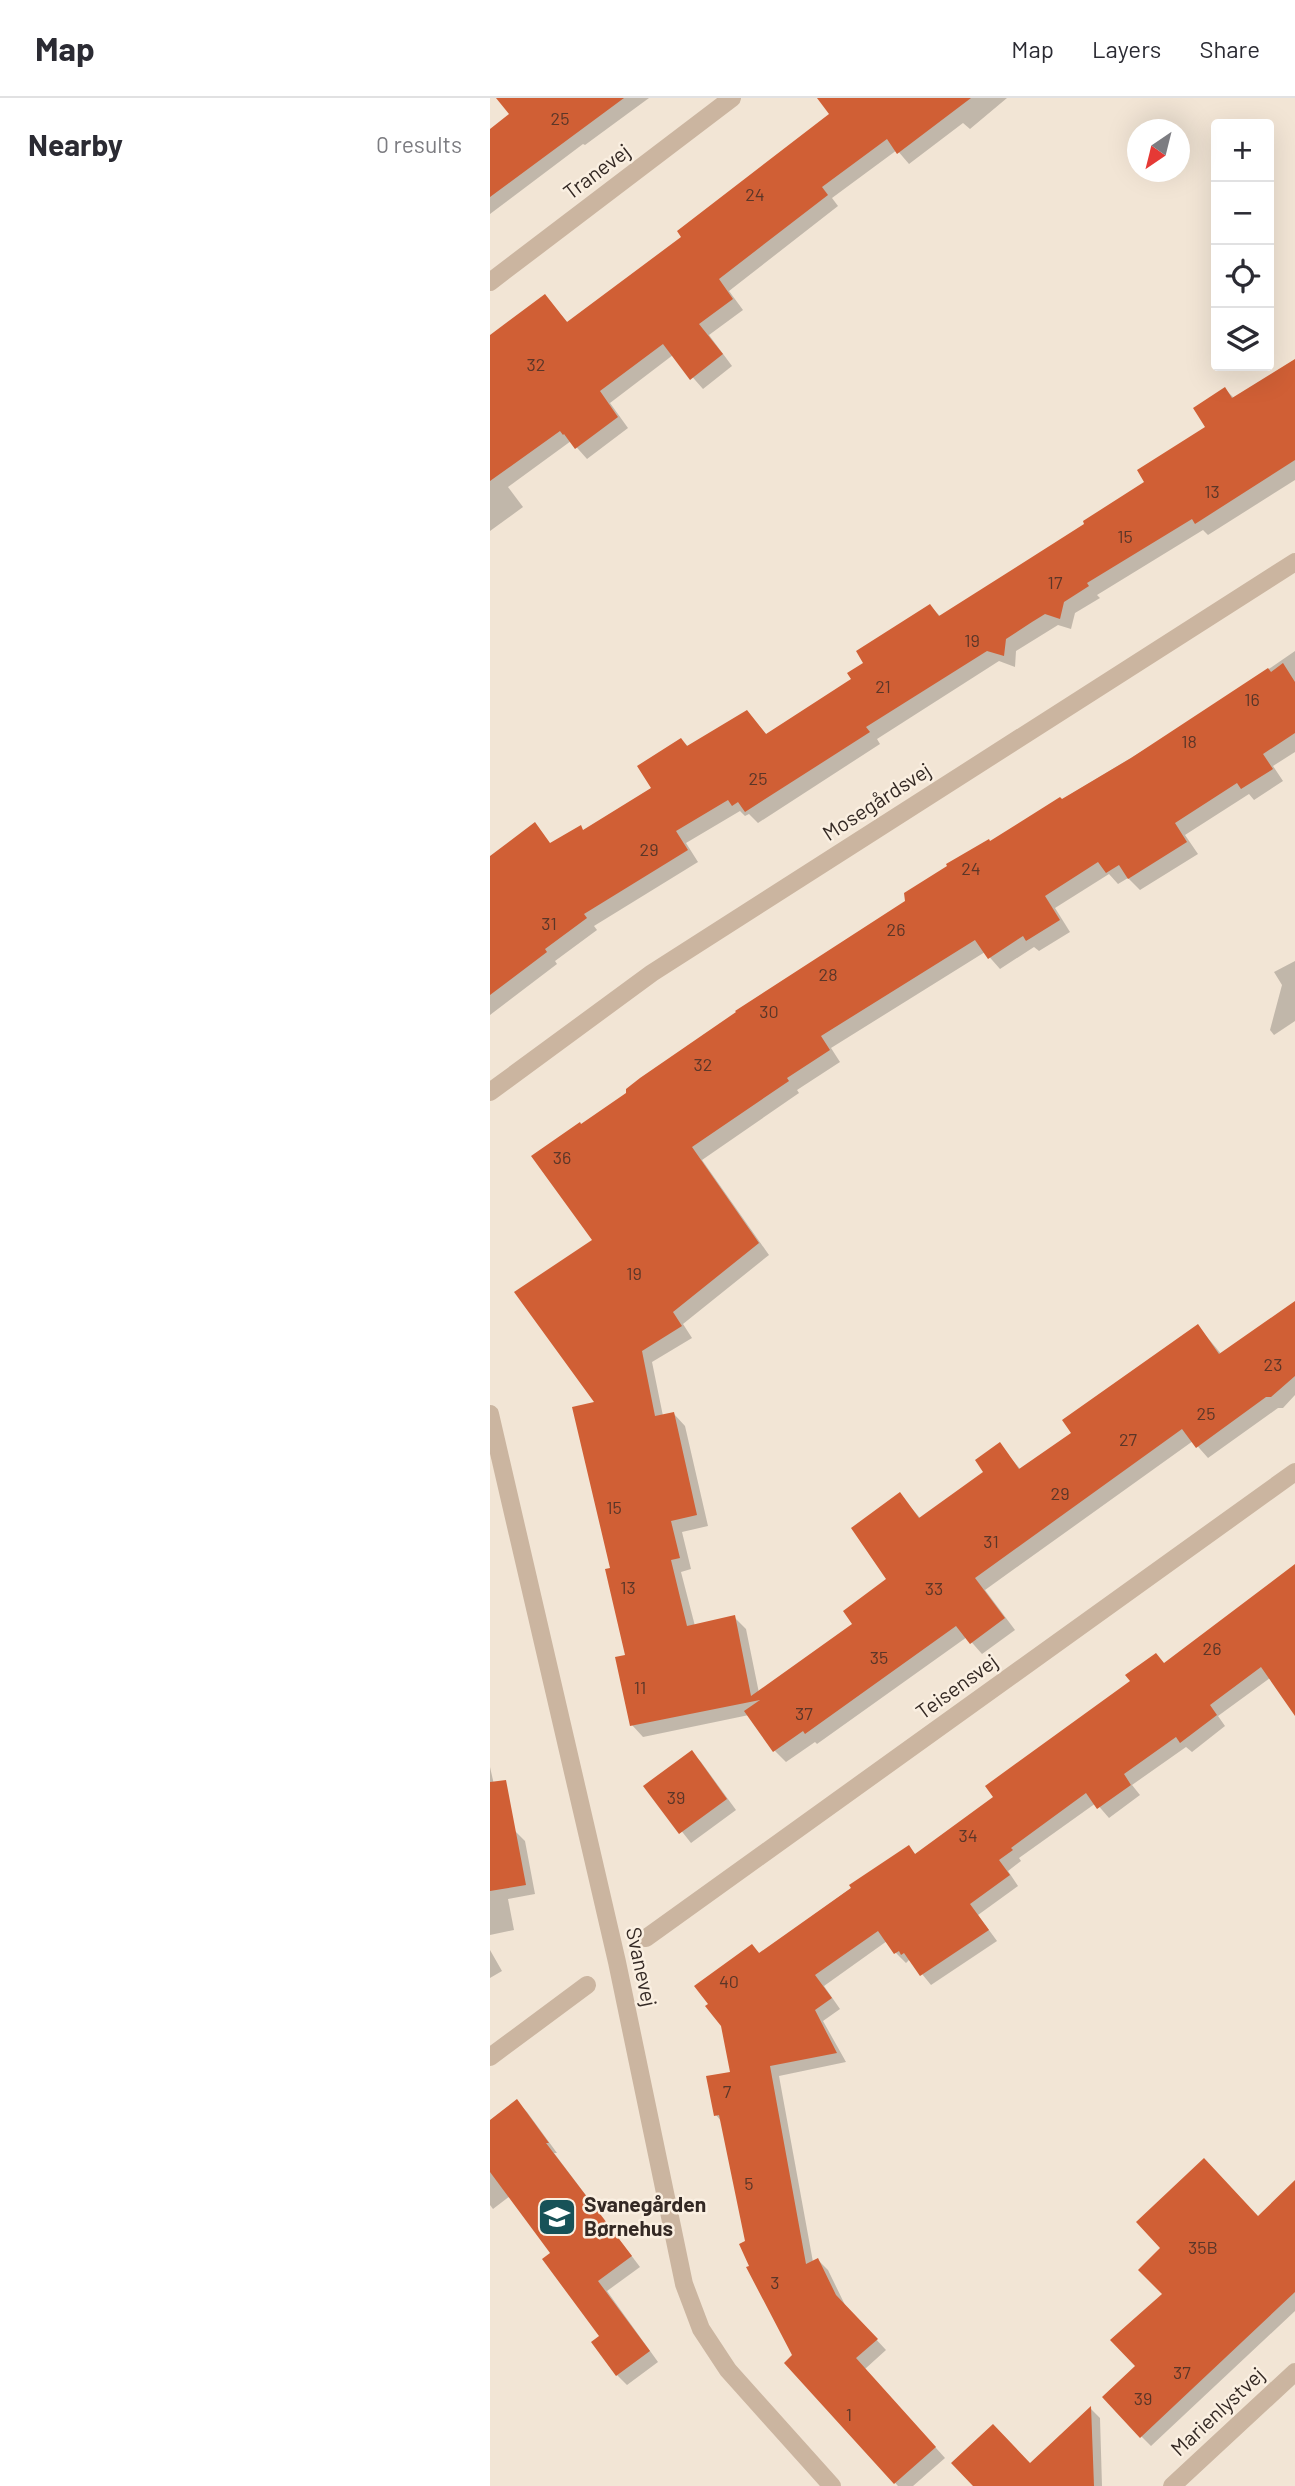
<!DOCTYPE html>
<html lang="en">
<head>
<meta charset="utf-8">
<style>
	:root { --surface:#fff; --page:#f7f7f7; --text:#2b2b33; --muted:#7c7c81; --line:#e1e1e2 }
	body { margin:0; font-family:Barlow,sans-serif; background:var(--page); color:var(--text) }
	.controls { position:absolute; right:21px; top:21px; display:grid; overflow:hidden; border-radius:7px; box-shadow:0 7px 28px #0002 }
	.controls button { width:63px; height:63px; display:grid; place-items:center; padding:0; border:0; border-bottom:2px solid var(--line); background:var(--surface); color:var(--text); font:35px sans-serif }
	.compass { position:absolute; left:637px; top:21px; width:63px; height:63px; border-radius:50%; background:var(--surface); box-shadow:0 7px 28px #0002; rotate:215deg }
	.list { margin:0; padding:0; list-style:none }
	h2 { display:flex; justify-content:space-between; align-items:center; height:91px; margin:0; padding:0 28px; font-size:30px }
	h2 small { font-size:23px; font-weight:400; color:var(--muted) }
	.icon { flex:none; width:38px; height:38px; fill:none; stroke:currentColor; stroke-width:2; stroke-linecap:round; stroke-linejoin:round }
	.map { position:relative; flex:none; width:805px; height:2388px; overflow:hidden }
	header { display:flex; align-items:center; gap:42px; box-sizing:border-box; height:98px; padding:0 35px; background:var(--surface); border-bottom:2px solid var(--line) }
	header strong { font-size:33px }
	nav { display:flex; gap:38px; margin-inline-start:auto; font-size:24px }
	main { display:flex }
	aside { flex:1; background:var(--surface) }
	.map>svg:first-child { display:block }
	.shadow { fill:#0003 }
	.building { fill:#d05f35 }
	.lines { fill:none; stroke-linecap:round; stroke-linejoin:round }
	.minor { stroke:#cbb5a0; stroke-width:18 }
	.labels { text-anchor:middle; stroke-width:5; stroke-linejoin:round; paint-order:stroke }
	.number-label { font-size:18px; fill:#5b3628 }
	.street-label { font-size:21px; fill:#342924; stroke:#faefe1 }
	.poi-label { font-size:21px; font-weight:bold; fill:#342924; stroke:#faefe1; text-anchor:start }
</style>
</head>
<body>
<header>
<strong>Map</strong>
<nav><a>Map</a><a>Layers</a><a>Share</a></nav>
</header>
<main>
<aside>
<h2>Nearby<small>0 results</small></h2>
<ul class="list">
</ul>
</aside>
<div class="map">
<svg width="805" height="2388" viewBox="0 0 805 2388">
	<rect width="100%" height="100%" fill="#f2e5d5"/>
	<!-- shadow -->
	<path class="shadow" d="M14,0H159L95,47L93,46L0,116V33L22,17Z
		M355,0H517L480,31L473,25L419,66L407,52L342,100L348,108L239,193L253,212L219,237L242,268L213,291L183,257L120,305L138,330L97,361L81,343L18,389L33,409L0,433V239L55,198L78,225L194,139L341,16Z
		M805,263V382L718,437L713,432L607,497L610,500L585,515L581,531L568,527L526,553L525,569L509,563L387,641L390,646L268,725L259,716L255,718L250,713L196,745L208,764L104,828L107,832L65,863L67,866L0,917V818L163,690L191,642L199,649L257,614L277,637L363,582L375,565L440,508L451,519L597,426L657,384L717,329L735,291L744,300Z
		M805,553V654L783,668L793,683L764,702L759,696L695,737L708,756L650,792L638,780L628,786L619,776L565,810L580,834L549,853L544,849L510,871L495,854L341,950L350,964L307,992L309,995L212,1062L279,1157L193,1226L202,1240L162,1264L173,1318L184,1316L195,1328L218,1428L192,1434L201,1471L191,1474L205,1528L244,1519L256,1531L269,1595L365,1526L399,1481L410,1397L431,1421L495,1374L509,1346L531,1372L583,1335L708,1228L732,1257L805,1205V1297L793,1310H788L718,1360L703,1343L495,1492L525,1532L492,1556L477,1539L327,1646L325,1644L296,1664L285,1653L259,1617L153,1639L142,1627L137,1558L122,1471L107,1306L105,1143L91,1028L500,745L712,617Z
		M805,863V923L784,937L780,932L792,887L784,874Z
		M805,1469V1584L780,1580L728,1618L735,1628L702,1654L696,1649L642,1687L650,1697L619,1720L606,1705L529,1760L531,1763L518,1773L528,1788L488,1817L507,1843L441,1887L423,1865L419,1862L416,1865L406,1855L397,1843L334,1888L350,1911L333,1923L356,1964L289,1978L323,2164L328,2162L338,2172L356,2209L396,2252L375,2271L455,2360L423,2388H408L297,2265L304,2258L262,2169L232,2024L226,2017L242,1975L262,1848L270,1856L418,1749L426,1757L505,1700L675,1566Z
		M201,1654L211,1664L246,1712L201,1745L156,1688Z
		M0,1669L15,1735L25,1733L35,1743L45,1796L18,1801L24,1832L0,1837Z
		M0,1852L12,1873L0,1880Z
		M27,2004L37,2014L67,2055H64L150,2169L117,2193L168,2264L137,2287L127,2277L111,2239L62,2156L20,2098L3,2111L0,2107V2024Z
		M805,2085V2213L661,2348L651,2338L647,2268L768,2120Z
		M601,2311L610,2320L612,2388H485L540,2368Z"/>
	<!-- building -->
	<path class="building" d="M6,0H134L0,99V31L19,16Z
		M327,0H481L407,56L397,41L332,89L338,97L229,181L243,201L209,226L233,256L200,282L173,246L110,293L128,319L85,351L74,336L73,337L70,333L0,383V237L55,196L77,224L191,139L187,133L339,16Z
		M805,261V362L705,426L702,421L597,485L599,488L574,504L570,521L555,516L542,524L516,541L514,558L497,553L376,629L380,634L255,714L248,704L242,708L238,702L186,733L198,752L94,816L97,820L55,851L57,854L0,897V758L45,724L60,745L91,727L93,732L161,690L147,668L191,640L197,648L257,612L276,636L361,581L357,575L373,565L366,553L440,506L449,518L594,426L593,423L654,384L647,372L715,329L703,310L735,289L742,300Z
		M793,565L805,584V635L773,656L783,671L751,691L747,685L685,725L697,744L638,781L629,767L616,775L608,764L555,798L570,822L536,843L533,838L498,861L485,842L331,938L340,952L297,980L299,983L202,1049L269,1145L183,1214L192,1228L152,1253L165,1318L184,1314L207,1417L181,1423L190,1460L181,1462L197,1528L245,1517L261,1598L362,1526L353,1513L396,1481L361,1430L410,1394L429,1420L493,1374L485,1362L510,1344L529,1371L581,1335L572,1322L708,1226L729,1256L805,1203V1278L781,1299H776L706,1350L692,1331L485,1480L515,1520L480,1546L466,1528L315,1636L313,1633L283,1654L254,1613L270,1602L140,1628L125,1559L135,1557L115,1471L120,1470L82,1309L104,1304L24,1194L102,1142L41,1058L90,1024L91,1026L136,995V991L150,980L246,914L245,913L415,803L414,795L457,768L456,766L499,741L500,743L570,699L572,701L641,660L778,570L781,574Z
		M805,1466V1618L771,1569L720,1607L727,1617L690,1645L686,1639L634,1676L641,1687L607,1711L596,1695L521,1750L523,1752L509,1762L520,1777L480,1806L499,1832L430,1878L414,1855L411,1857L409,1853L404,1856L388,1833L325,1877L342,1900L325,1912L347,1955L280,1968L316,2166L328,2160L346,2197L388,2241L366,2260L446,2349L404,2386L294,2265L302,2257L256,2169L259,2168L249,2146L255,2143L229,2017L224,2018L216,1978L240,1974L231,1928L215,1908L218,1906L204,1888L262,1846L269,1855L361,1790L359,1787L419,1747L425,1756L503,1699L495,1688L640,1583L635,1577L666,1555L674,1565Z
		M202,1652L237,1701L189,1736L153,1688Z
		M16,1682L36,1787L0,1793V1684Z
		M27,2001L59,2045H56L142,2158L108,2183L160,2253L126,2278L101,2244L109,2238L52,2161L60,2155L0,2074V2022Z
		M714,2060L768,2118L805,2082V2194L650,2340L612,2299L645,2268L620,2242L672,2196L648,2172L670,2150L646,2124Z
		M601,2308L604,2388H483L461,2365L503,2326L540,2365Z"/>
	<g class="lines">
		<!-- minor -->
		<path class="minor" d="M0,184L242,0
			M0,994L162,875L805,464
			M0,1316L127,1864L194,2186L211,2231L238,2272L342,2388
			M156,1840L805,1374
			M0,1959L97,1887
			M682,2388L805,2274"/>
	</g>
	<!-- icons -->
	<defs>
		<g id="school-square" transform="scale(2.0125)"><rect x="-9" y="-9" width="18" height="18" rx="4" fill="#175258" stroke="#faefe1"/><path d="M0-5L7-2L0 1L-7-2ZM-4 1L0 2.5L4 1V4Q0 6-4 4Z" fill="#fff"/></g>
	</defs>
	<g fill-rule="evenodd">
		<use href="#school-square" x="67" y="2119"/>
	</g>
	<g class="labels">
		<!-- number labels -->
		<g class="number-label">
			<text x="70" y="27">25</text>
			<text x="265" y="103">24</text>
			<text x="46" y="273">32</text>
			<text x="722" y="400">13</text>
			<text x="635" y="445">15</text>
			<text x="565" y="491">17</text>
			<text x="482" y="549">19</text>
			<text x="393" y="595">21</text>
			<text x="762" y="608">16</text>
			<text x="699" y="650">18</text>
			<text x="268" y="687">25</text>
			<text x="159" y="758">29</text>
			<text x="481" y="777">24</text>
			<text x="59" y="832">31</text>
			<text x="406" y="838">26</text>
			<text x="338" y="883">28</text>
			<text x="279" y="920">30</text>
			<text x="213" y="973">32</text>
			<text x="72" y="1066">36</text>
			<text x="144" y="1182">19</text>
			<text x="783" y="1273">23</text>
			<text x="716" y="1322">25</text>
			<text x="638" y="1348">27</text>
			<text x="570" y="1402">29</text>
			<text x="124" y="1416">15</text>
			<text x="501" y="1450">31</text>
			<text x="138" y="1496">13</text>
			<text x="444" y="1497">33</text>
			<text x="722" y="1557">26</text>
			<text x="389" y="1566">35</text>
			<text x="150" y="1596">11</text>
			<text x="314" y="1622">37</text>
			<text x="186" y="1706">39</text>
			<text x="478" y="1744">34</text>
			<text x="239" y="1890">40</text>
			<text x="237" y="2000">7</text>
			<text x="259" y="2092">5</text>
			<text x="713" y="2156">35B</text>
			<text x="285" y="2191">3</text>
			<text x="692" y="2281">37</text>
			<text x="653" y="2307">39</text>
			<text x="359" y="2323">1</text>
		</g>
		<!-- street labels -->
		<g class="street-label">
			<text transform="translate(107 74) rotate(-37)" y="7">Tranevej</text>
			<text transform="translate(387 704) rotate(-33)" y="7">Mosegårdsvej</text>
			<text transform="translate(467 1589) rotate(-36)" y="7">Teisensvej</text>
			<text transform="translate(151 1869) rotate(78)" y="7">Svanevej</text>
			<text transform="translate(728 2314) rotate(-43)" y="7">Marienlystvej</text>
		</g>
		<!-- poi labels -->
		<g class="poi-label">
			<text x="94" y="2114">Svanegården<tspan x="94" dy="24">Børnehus</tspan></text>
		</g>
	</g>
</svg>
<div class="controls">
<button>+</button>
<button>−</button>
<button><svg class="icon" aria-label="locate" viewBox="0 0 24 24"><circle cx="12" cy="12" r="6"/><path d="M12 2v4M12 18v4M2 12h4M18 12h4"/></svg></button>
<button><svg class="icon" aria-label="layers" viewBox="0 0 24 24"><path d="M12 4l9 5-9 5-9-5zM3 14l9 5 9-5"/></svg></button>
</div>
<svg class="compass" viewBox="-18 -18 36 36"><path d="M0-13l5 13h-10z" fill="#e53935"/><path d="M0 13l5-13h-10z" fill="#7c7c81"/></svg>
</div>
</main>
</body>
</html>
